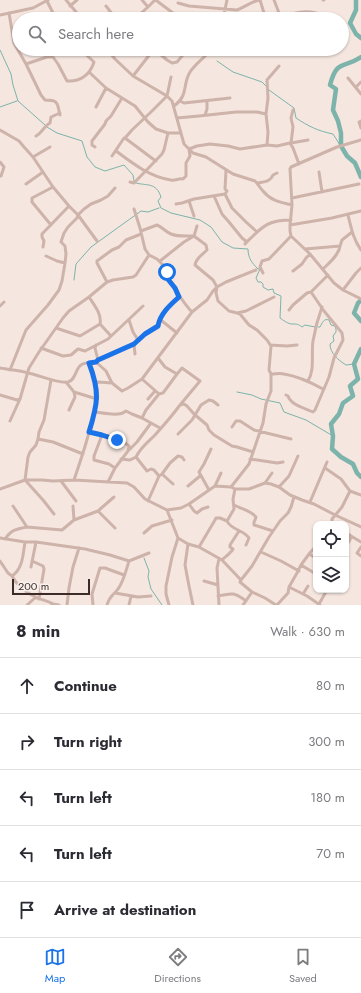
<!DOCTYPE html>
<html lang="en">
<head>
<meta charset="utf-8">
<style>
	:root { --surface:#fff; --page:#f2f2f3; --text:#2b2b33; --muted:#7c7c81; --line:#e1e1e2; --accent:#1a73e8 }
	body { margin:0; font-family:Jost,sans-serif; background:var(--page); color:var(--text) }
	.controls { position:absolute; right:12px; bottom:12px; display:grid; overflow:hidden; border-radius:8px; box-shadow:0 1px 3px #0004 }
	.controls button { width:36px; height:36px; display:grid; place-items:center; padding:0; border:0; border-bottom:1px solid var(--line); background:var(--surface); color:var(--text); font:20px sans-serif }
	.scale { position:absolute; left:12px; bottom:10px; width:78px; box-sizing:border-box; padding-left:4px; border:2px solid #3b2c2a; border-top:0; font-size:11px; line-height:14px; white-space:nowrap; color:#3b2c2a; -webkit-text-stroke:3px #fbf1ec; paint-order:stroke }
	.stop { position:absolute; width:12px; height:12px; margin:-9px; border:3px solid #1a73e8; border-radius:50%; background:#fff }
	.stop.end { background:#1a73e8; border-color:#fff; box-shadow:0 1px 4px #0008 }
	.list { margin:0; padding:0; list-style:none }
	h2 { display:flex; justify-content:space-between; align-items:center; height:52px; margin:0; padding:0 16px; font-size:17px }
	h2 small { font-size:13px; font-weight:400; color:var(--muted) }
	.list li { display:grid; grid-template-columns:26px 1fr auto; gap:12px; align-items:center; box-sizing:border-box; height:56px; padding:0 16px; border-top:1px solid var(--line) }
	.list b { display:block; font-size:15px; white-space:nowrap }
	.list em { font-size:13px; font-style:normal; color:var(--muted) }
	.icon { flex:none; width:22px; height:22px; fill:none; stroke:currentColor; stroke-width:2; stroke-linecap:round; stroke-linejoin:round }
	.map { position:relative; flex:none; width:361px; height:605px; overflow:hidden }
	.search { position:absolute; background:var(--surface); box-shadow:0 1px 3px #0004; left:12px; right:12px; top:12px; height:44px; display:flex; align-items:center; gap:10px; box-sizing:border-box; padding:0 14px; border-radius:22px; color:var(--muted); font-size:15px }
	.sheet { height:332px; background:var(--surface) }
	nav { display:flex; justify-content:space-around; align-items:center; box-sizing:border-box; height:56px; border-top:1px solid var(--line); background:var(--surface); font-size:11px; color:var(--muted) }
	nav a { display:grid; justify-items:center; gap:2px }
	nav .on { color:var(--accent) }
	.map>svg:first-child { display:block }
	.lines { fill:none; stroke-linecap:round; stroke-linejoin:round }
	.stream { stroke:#7cb4ab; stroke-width:1 }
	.river { stroke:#7cb4ab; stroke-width:4.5 }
	.minor { stroke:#ceb3aa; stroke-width:3 }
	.route { stroke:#1a73e8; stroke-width:5 }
</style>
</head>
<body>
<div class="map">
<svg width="361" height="605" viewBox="0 0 361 605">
	<rect width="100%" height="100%" fill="#f5e6df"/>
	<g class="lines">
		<!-- stream -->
		<path class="stream" d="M0,50L11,74L13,85L18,101L45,125
			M217,61L233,72L262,82L266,86
			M269,90L294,108L296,118C308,126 318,131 333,134L340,145
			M0,107L17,101
			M47,127L57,133L82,141L87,157L95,167L105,171L124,165L133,175L134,181
			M136,183C147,186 156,182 161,197L158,201L161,208L171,213L200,220L211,227L222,242L233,248L248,249C248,258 252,263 258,269H260L256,278L258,282H261L263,284V287L268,290L273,289L274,293L281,296L280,318C283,320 288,324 292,324C297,324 298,324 302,327L305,325L315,327
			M74,280L76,264L91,247L141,211L148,212L159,208
			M318,327H320C322,323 324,318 329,320L331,325L335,326L336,329V332L333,336L334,341L330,344C330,353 338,360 346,365L354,364
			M237,392L252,395L261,399L280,403L284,412L306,420L333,436
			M144,558L149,571L148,577L151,589L162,605"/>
		<!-- river -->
		<path class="river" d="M356,0V10L350,23L356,34L361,38
			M361,57C343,69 337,59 330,85L336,89L333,110L338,121L341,133V146L347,156L355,163L361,177
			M361,300L358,303L354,313L361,321
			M361,349L354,364L358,379L350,386L353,396L343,403L339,414L331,424L333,436L332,449L341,457L353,464L357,473L361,477"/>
		<!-- minor -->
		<path class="minor" d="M66,0L82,19
			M142,0L148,7
			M260,0L264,13V17L261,19
			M274,0L279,13
			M323,0H324
			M47,1L56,19
			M178,3L189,6L237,10C245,7 251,2 259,0
			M70,6L77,0
			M106,6L116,19
			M9,13L14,43L26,64L41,95L45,100C59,100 57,103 60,115
			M0,15L33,8L48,0
			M264,17L279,13L282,17C295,13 303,10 316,13
			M142,19L139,15L148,7L155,0L157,1L181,19
			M223,19L227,0
			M107,49L115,59L133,76L167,96L172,101L184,144L193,153L206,157L233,174L255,181C258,184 260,188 263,191C271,201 280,202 292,205L290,225L332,218L361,211
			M154,49L167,60L172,63L177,62L188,49
			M26,64L47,57H53L58,64L67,81C80,82 90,75 94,62L80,49
			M89,72L106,88L135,106L148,122L156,129L168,133H181
			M133,76L154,49
			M348,78L361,94
			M356,87L361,82
			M180,101L184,103L230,98
			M174,106C189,95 182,85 190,72C194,65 206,56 212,49
			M96,107L106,88
			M205,115L207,109V101
			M177,118L199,116L236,112H257L266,114
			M361,121L359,122L361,128
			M0,130L19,141L24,147L33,157L53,187L69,206L78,215L97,241
			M36,136C42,133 44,126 50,123L51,117L60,113
			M125,138L153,159L156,161
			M290,143L293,148L299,164
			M291,143L308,140
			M267,145L268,132L266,114L268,98L267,80L279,66
			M95,147L92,145V141L105,124L106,121L111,116L122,98
			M116,151C132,163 150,177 171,180C175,181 179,178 183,179L186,176V163L190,156L189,149L197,146L210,144L228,146L240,149L267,145L277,146L290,143H291L293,127L291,118L293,110
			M112,156L124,138H125L132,130L152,111L167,96L171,77
			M33,157L50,147
			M0,162L4,167L1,176
			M319,172L322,192
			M130,182L134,183L162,154L164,150L168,133
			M257,183C264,182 270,182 273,175L277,173
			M26,184L43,172
			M225,194L232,208L246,222L257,232
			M214,196L222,214L229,222L242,238L247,242
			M292,198L359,184
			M189,201L194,216
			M176,204L182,203L194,199L225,194L227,191L225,189L226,170
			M292,205L290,169L291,167L337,147L361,140
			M134,209L140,228L145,249L149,255L157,259L164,266L167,272V278C176,289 182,302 192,312
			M348,215C351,227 353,239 361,250
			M51,225L32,202V198L53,187
			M290,225V231L291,236L310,254L334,283L343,290L361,299
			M141,231L157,225C162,227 166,232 171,234C178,237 187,236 194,236L206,245L207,250C202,255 196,258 195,265L213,280L217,287L216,293L218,301L229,311L237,313L240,314L249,325L257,330L267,340L271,346L269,370L271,374V391L266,404L263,423L249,464L231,487
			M245,244C248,240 251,238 254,235C266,223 274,220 291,220
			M43,247L44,241L42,237V234L69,206
			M305,249L340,246L342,240L352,232
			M46,256L57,261L65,263
			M160,261L184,242L194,236L197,226
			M323,269C329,263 339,255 340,246
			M293,271L302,264L306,258L310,254
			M263,273L260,267L262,261L269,259L291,236
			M107,282L97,263V261L112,250L119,247L126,240L141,234
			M343,290L356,273L361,268
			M89,297C94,305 102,314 100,324L111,336
			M0,306L4,302
			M289,310L293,305L307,293L311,292L328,275
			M237,313L246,311L274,297
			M129,320L133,332L138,340
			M159,321H162L177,333
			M56,328L80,336L100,324
			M134,344L135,354
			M96,345L95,348L98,360
			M270,345L287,346L297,345
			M41,348L63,356L71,355L78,349L85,351L108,339L143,306
			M158,358L165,367L177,374L182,368L200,381L180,405
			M96,362L106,371L112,383L122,391L128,388L142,379L192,312L207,300L213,291L217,287L226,282L256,270
			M89,363L96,384
			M0,368C9,370 19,370 28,373C39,375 58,384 68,382C76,380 75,369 81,365C85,362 91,363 96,362L98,360L134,344L145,334L158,326C161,314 170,304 179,297
			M10,370L26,330L48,305L59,290L62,281L65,263L66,254L65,246L61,242L64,233L68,227L77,218L78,215L84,209L91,204L101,200L108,196L115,188
			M271,374C276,374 280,373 284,374C297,376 312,383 323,389
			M142,379L159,394
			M51,380L44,420L39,432L38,439L36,445L30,452L28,457L25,480L43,500L54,514
			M308,381C315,370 311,354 313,341C315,329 318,318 322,307
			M66,382L74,392L97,399
			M0,395L17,400L20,399
			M286,395L288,396C291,405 304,408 313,412L315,410L329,377L334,358L343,340L342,333L324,311L311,292
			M148,399L155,391
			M69,410L75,397L74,392
			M95,412C104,413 119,417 126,411L132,414L142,418
			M10,421L20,399L29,368L39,352L63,318L69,311L89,297L107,282L113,280L133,277L136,275L149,255
			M232,427L236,421H240L254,430L291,439
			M160,428L142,418L146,410L159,394L163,393L166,389L177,374
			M89,432C100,434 121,438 129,446L128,451
			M178,434L192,420L201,405L209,400L213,401L218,405
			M102,435L94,456V460L109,464L115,468
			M38,439L53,442L83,454
			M136,457C140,448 148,442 155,435C164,425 172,416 180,405L184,404L187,406L194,414L207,425L209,430L214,435L232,446L237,447L253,452
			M121,459L130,460L136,457L147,471L151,469L154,470L159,476L148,501
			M250,459L277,463L283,462
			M325,468L341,479L350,491L342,507L332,519V523L333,524
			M162,474L173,484
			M159,476L162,474L170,463L178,456L182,457L184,460
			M74,480C79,465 84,451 88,436C93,419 99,402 96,384L98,382L112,383
			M61,481L76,501
			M108,482L115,468L128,451L137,442L151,423
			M265,483L272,473
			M188,486L200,476
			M215,486L221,473
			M279,487L289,476L298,456
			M0,489L25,480H42L53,481L74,480L127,483L134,487L145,499L167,510L178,538L188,544L199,547L222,560L241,580L240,582L252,592L265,598L276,605
			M235,489L233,499L234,509L227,521C231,530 244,530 249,538L246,545
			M209,490L199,472L204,464L211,449
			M350,491L361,495
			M310,502L327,462
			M189,504L194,511L197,513L202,509L208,507
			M234,505C241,509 250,510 256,517L255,520L254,522V525L273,531
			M13,506L27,527
			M73,506L74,520
			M167,510L181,508L189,504L215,486L231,487L235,489H249L265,483L271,484L279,487L290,495L302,500L314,504L335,515L361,527
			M98,511L115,528
			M144,533L152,526L172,520
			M346,533L361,542
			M0,538L25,542H36L85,549L110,555L129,561L149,553
			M5,539C11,530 16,529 27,527L62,530L74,520L98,511L114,497
			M188,544L185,565L189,586L193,605
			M346,546L350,540V535
			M199,547L215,520L216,518H220L227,521
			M361,547L357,553L361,556
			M261,552L281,561L299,571
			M309,554L316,558
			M222,560C225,557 231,553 233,549L230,547V545L239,531
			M0,561L8,573L12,576C23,569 23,554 25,542
			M32,561L43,566L44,569L39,599
			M301,565L316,574
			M31,567L36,542
			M12,576C17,586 27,593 37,598C43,600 48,601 53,604
			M241,580L252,566L269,537L280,521L288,513L291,507L294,497
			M204,581L218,585
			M289,587L307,596L320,605
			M115,593L138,597L151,596
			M303,594L308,586
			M218,596C232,593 234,592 246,601
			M319,604L327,590
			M27,605L36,597
			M52,605L53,604L59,605
			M67,605L69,588L73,567L79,548
			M93,605L92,594L100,568H105L124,575
			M107,605C110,595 113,596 118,589C124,581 126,570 129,561
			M129,605L131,596
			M169,605L166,594V586L172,557L178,538
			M219,605L217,568L219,559
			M243,605L252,592
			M277,605L288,593L289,587L297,573L301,565L309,554L316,546"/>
	</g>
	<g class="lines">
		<!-- route -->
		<path class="route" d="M117,440L102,435L89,432C98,403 100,392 89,363L96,362L98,360L134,344L145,334L158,326C160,314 170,305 179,297L175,288L167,278V272"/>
	</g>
</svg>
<div class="controls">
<button><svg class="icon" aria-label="locate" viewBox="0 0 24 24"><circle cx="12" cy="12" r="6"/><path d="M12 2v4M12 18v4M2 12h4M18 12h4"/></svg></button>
<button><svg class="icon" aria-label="layers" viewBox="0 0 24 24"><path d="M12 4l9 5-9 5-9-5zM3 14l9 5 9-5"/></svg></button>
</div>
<div class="scale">200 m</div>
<div class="stop" style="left:167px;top:272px"></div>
<div class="stop end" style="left:117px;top:440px"></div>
<div class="search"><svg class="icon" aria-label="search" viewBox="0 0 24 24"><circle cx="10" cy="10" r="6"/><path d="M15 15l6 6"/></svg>Search here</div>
</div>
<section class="sheet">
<h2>8 min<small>Walk · 630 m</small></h2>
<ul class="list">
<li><svg class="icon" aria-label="ahead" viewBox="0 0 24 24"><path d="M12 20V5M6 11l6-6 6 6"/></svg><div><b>Continue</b></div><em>80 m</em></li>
<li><svg class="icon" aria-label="right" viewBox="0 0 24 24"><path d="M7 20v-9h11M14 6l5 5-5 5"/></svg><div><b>Turn right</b></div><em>300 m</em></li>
<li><svg class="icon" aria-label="left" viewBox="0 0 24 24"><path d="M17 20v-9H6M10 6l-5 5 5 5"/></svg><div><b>Turn left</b></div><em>180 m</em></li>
<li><svg class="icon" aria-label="left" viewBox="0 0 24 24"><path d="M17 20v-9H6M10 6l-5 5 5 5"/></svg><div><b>Turn left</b></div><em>70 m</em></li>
<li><svg class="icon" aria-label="arrive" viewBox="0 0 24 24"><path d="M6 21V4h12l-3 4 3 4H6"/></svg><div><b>Arrive at destination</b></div></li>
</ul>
</section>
<nav>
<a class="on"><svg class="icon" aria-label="map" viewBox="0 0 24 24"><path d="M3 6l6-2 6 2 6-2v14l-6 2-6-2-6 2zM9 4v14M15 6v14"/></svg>Map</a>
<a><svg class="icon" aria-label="directions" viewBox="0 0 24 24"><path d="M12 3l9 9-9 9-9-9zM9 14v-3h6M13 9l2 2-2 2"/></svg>Directions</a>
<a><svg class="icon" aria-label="saved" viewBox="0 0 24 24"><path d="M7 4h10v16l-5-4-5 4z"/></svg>Saved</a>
</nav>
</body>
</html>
